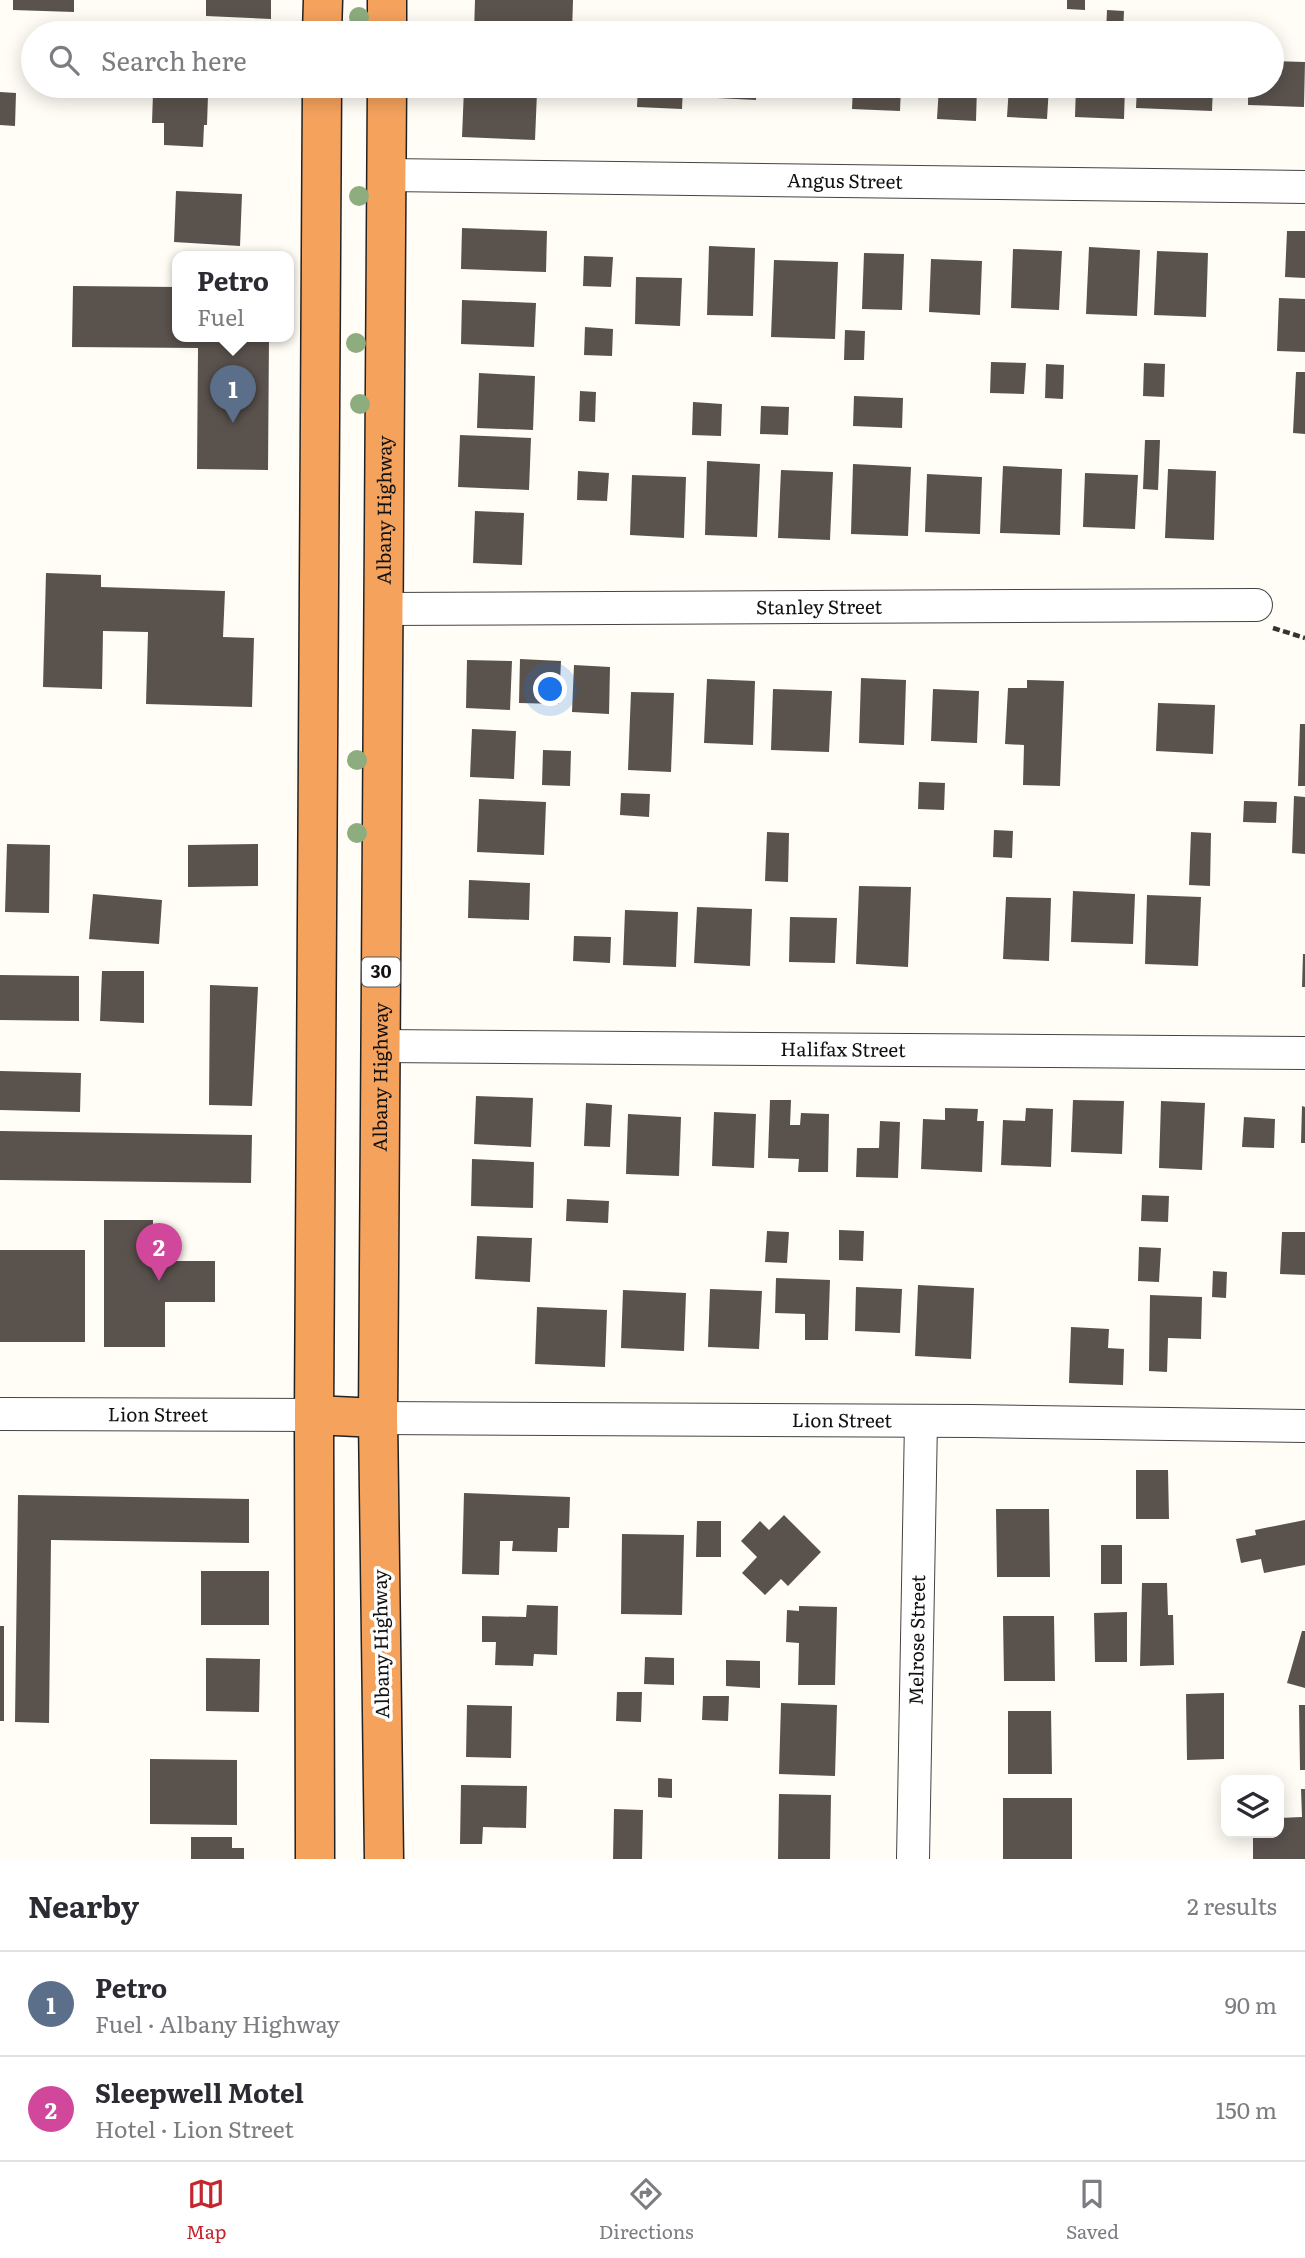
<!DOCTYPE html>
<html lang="en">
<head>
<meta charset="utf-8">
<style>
	:root { --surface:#fff; --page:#f7f7f7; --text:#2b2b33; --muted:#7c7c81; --line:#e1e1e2; --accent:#c4262e }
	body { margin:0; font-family:Literata,serif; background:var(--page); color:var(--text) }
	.controls { position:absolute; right:21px; bottom:21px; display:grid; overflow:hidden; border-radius:14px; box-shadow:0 4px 18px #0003 }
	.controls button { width:63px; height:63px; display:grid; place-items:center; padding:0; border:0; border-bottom:2px solid var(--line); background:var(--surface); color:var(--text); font:35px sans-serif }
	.you { position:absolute; left:551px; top:690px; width:24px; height:24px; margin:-18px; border:5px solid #fff; border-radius:50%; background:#1a73e8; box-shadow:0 0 0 10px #1a73e833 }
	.badge { display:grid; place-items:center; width:46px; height:46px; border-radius:50%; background:var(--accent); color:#fff; font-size:23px; font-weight:700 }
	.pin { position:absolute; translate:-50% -58px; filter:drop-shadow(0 2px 4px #0008) }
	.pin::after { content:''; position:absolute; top:37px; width:24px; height:21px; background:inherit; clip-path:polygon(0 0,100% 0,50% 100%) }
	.popup { position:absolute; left:172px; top:251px; width:122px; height:91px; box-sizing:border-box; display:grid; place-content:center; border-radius:14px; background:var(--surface); filter:drop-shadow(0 2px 5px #0005); font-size:23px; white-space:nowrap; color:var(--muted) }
	.popup b { font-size:26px; color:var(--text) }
	.popup::after { content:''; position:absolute; left:50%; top:100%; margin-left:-14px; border:14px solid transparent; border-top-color:var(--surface) }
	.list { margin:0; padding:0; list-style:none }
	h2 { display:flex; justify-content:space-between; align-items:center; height:91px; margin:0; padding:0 28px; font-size:30px }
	h2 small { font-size:23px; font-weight:400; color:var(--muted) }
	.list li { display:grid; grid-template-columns:46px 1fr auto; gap:21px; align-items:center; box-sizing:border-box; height:105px; padding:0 28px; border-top:2px solid var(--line) }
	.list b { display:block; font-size:26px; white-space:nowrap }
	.list p { margin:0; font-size:23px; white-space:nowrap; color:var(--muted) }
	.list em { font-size:23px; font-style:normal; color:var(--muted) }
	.icon { flex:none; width:38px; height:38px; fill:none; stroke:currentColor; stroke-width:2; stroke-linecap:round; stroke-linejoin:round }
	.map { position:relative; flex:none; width:1305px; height:1859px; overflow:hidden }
	.search { position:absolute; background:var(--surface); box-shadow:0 4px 18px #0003; left:21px; right:21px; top:21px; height:77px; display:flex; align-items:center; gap:18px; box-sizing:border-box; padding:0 24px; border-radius:38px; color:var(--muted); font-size:26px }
	.sheet { height:301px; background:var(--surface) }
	nav { display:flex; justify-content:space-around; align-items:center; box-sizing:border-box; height:98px; border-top:2px solid var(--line); background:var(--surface); font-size:19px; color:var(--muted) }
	nav a { display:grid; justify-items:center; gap:4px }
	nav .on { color:var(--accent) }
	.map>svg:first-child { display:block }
	.building { fill:#5a524d }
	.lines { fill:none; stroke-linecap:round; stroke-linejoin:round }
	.street-casing { stroke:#444; stroke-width:34 }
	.highway-casing { stroke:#222; stroke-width:41 }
	.path { stroke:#333; stroke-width:4.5; stroke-dasharray:7 3.5; stroke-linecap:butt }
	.street { stroke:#fff; stroke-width:32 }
	.highway { stroke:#f5a25d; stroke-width:38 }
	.tree { fill:#8dad7f }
	.labels { text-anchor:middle; stroke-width:7; stroke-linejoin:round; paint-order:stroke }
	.shield { fill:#fff; stroke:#585858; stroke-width:2 }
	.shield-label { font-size:18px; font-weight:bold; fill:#111 }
	.street-label { font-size:19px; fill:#111; stroke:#fff }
</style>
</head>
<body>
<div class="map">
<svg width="1305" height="1859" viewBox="0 0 1305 1859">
	<rect width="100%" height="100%" fill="#fffdf5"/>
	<!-- building -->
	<path class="building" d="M13,0H74V12L13,10Z
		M206,0H271V19L206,16Z
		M475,0H573L572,33H474Z
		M1067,0H1085V10L1067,9Z
		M1107,10L1124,11L1123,33H1106Z
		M1140,22L1216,25V33H1139Z
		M1272,61L1305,62L1304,107L1248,105V86H1272Z
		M638,86H683L682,109L637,107Z
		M698,86H756V100L697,97Z
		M779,86H831V97L779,94Z
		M853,86H901L900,111L852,109Z
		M939,86H977L976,121L937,119Z
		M1009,86H1049L1047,119L1007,117Z
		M1076,86H1125L1124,119L1075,117Z
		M1137,86H1213L1212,111L1136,108Z
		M464,89L537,92L535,140L462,137Z
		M0,92L16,93L15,126L0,125Z
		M153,93L208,95L207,125H204L203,147L164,145V123H152Z
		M176,191L242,194L240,246L174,242Z
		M462,228L547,231L546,272L461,269Z
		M1287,231H1305V278L1285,277Z
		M709,246L755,248L753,316L707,315Z
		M1089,247L1140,250L1137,316L1086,314Z
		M1013,249L1062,251L1059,310L1011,308Z
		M1157,251L1208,253L1206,317L1154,315Z
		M864,253L904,254L902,310L862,309Z
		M584,256L613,257L611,287L583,286Z
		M931,259L982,261L980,315L929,312Z
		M774,260L838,262L835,339L771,337Z
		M636,277L682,278L680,326L635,324Z
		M73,286L177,287V337H269L268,470L197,469L198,348L72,347Z
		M1279,298L1305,299V352L1277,351Z
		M462,300L536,303L534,347L461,344Z
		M585,327L613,329L612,356L584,355Z
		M845,330L865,331L864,360H844Z
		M991,362L1026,363L1024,394L990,393Z
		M1144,363L1165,364L1164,397L1143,396Z
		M1046,364L1064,365L1063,399L1045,398Z
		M1296,372H1305V434L1293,433Z
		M479,373L535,376L533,430L477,428Z
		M580,391L596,392L595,422L579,421Z
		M854,396L903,398L902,428L853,426Z
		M693,402L722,404L721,436L692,435Z
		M761,406L789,407L788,435L760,434Z
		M460,435L531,438L529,490L458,487Z
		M1145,440H1160L1158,490L1143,489Z
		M707,461L760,464L757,537L705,535Z
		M853,464L911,467L908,536L851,534Z
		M1003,466L1062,469L1060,535L1000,533Z
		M1168,469L1216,471L1214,540L1165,538Z
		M781,470L833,472L830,540L778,538Z
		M578,471L609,473L607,501L577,500Z
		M1085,473L1138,475L1135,529L1083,527Z
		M927,474L982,477L980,534L925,532Z
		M632,475L686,477L684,538L630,535Z
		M475,511L524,513L522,565L473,563Z
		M46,573L101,575V587L225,591L223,637L254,638L252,707L146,704L148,632L103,631L102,689L43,687Z
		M520,659L561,661L559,704L519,703Z
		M467,660L512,661L510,710L466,708Z
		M574,665L610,667L609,714L572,712Z
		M861,678L906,680L904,745L859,743Z
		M707,679L755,681L753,745L704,743Z
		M1027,680L1064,681L1060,786L1023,785L1024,745L1005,744L1008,688H1027Z
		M773,689L832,691L829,752L771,750Z
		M933,689L979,691L977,743L931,741Z
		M631,692L674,693L671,772L628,770Z
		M1158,703L1215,705L1213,754L1156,751Z
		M1300,724H1305V786H1298Z
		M472,729L516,731L514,779L470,777Z
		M543,750L571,751L570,786L542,785Z
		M919,782L945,783L944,810L918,809Z
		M621,793L650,794L649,817L620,815Z
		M1294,796L1305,797V854L1292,853Z
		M479,799L546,802L544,855L477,852Z
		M1244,801L1277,802L1276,823L1243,822Z
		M994,830L1013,831L1012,858L993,857Z
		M767,832L789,833L788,882L765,881Z
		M1191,832L1211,833L1210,886L1189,885Z
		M7,844L50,845L49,913L5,912Z
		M258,844V886L188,887V845Z
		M469,880L530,883L529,920L468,918Z
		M859,886L911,887L908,967L856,964Z
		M1073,891L1135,894L1133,944L1071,942Z
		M93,894L162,900L159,944L89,939Z
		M1147,895L1201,897L1198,966L1145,964Z
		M1006,897L1051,898L1049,961L1003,959Z
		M697,907L752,909L750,966L694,963Z
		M625,910L678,912L676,967L623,965Z
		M790,917L837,918L835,963L789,962Z
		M574,936L611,937L610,963L573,961Z
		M1303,954H1305V987H1302Z
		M102,971H144V1023L100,1021Z
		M0,975L79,976V1021L0,1020Z
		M210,985L258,987L252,1106L209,1105Z
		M0,1071L81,1073L80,1112L0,1110Z
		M476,1096L533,1098L531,1147L474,1144Z
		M770,1100H791L790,1125H800L801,1113L829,1114L828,1172H798L799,1159L768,1158Z
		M1073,1100L1124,1101L1122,1154L1071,1152Z
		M1161,1101L1205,1103L1202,1170L1159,1168Z
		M586,1103L612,1105L610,1147L584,1146Z
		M1302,1106L1305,1107V1143H1301Z
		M945,1108L978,1109L977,1121H984L982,1172L921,1169L923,1119L945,1120Z
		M1026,1108L1053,1109L1051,1167L1001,1165L1003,1120L1025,1121Z
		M714,1112L756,1114L754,1168L712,1166Z
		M628,1114L681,1117L679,1176L626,1174Z
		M1244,1117L1275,1119L1274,1148L1242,1147Z
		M880,1121L900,1122L898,1178L856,1177L857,1148H879Z
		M0,1131L252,1135L251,1183L0,1180Z
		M472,1159L534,1162L533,1208L471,1206Z
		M1142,1195L1169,1196L1168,1222L1141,1221Z
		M567,1199L609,1201L608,1223L566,1221Z
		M104,1220H153V1261H215V1302H165V1347H104Z
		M839,1230L864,1231L863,1261L839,1260Z
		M767,1231L789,1232L787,1263L765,1262Z
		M1282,1232H1305V1275L1280,1274Z
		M477,1236L532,1238L530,1282L475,1279Z
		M1139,1247L1161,1248L1159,1282L1138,1281Z
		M0,1250H85V1342H0Z
		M1213,1271L1227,1272L1226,1298L1212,1297Z
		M776,1278L830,1280L828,1340H805V1314L775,1313Z
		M918,1285L974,1288L971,1359L915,1356Z
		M856,1287L902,1289L900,1333L855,1331Z
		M710,1289L762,1291L759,1349L708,1347Z
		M623,1290L686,1293L684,1351L621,1348Z
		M1150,1295L1202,1297L1201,1339L1168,1338L1167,1372L1149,1371Z
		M537,1307L607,1310L605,1367L535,1364Z
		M1071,1327L1109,1329L1108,1348L1124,1349L1123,1385L1069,1383Z
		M1136,1470H1168L1169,1519H1136Z
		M464,1493L570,1497L569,1528H558L557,1552L512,1551L513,1541H500L499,1575L462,1574Z
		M18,1495L249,1499V1543L51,1540L49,1723L15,1722Z
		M996,1509H1049L1050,1577H997Z
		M784,1515L821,1552L788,1586L781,1579L765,1595L742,1573L757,1557L741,1541L760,1521L769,1530Z
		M1305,1520V1565L1264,1573L1261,1559L1241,1563L1236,1539L1256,1535L1255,1530Z
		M697,1521H721V1557H696Z
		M622,1534L684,1535L682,1615L621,1614Z
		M1101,1545H1122V1584H1101Z
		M201,1571H269V1625H201Z
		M1142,1583H1167L1168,1615H1173L1174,1665L1140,1666Z
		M527,1605L558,1606L557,1655L534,1654L533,1666L495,1665L496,1642H482V1616L526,1617Z
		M799,1606L837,1607L835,1685H798L799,1643L786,1642L787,1610L799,1611Z
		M1127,1612V1662H1095L1094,1613Z
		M1003,1616H1054L1055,1681H1004Z
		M0,1626H4V1721H0Z
		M1302,1631H1305V1688L1287,1683Z
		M645,1657L674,1658V1685L644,1684Z
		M206,1658L260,1659L259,1712L206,1711Z
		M726,1660L760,1661V1688L726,1686Z
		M617,1692H642L641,1722L616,1721Z
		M1224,1693V1759L1187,1760L1186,1694Z
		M703,1696H729L728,1721L702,1720Z
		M781,1703L837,1705L835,1776L779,1774Z
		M467,1705L512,1706L511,1758L466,1757Z
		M1299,1705H1305V1770H1300Z
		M1008,1711H1051L1052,1774H1008Z
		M150,1759L237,1760V1825L150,1824Z
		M658,1778L672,1779V1798L658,1797Z
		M461,1785L527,1786L526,1828L483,1827L482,1844H460Z
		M1301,1789H1305V1859H1253V1833H1279V1818L1302,1817Z
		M779,1794L831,1795L830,1859H778Z
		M1003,1798H1072V1859H1003Z
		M614,1809L643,1810L642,1859H613Z
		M191,1837H232V1848H244V1859H191Z"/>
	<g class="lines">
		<!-- street casing -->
		<g class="street-casing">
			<g id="street">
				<path id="s1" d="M387,175L1305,187"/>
				<path id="s2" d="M383,609L1256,605"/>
				<path id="s3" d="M381,1046L1305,1053"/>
				<path id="s4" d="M0,1414L314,1415"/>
				<path id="s5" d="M378,1418L972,1421L1305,1426"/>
				<path id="s6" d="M913,1859L921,1421"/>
			</g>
		</g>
		<!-- highway casing -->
		<g class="highway-casing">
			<g id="highway">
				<path d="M322,33L323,0"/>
				<path d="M387,33V0"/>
				<path d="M314,1415L378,1418"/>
				<path d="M315,1859L314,1415L322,86"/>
				<path id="s7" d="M384,1859L378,1418L387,86"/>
			</g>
		</g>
		<!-- path -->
		<path class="path" d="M1273,628L1305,638"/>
		<!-- street -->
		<use href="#street" class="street"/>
		<!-- highway -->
		<use href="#highway" class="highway"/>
	</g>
	<!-- trees -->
	<g class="tree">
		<circle cx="359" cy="17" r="10"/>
		<circle cx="359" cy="196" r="10"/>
		<circle cx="356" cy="343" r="10"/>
		<circle cx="360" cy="404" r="10"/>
		<circle cx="357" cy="760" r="10"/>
		<circle cx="357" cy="833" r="10"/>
	</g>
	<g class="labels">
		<!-- shield labels -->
		<rect class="shield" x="362" y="957.5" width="38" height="29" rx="5"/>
		<g class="shield-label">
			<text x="381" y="978">30</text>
		</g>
		<!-- street labels -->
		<g class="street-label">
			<text dy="7" stroke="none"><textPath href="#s1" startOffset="458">Angus Street</textPath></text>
			<text dy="7" stroke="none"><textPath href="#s7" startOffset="1349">Albany Highway</textPath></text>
			<text dy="7" stroke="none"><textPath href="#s2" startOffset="436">Stanley Street</textPath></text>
			<text dy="7" stroke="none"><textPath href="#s3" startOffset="462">Halifax Street</textPath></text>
			<text dy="7" stroke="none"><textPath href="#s7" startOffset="782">Albany Highway</textPath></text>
			<text dy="7" stroke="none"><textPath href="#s4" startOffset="158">Lion Street</textPath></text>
			<text dy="7" stroke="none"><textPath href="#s5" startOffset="464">Lion Street</textPath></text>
			<text dy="7" stroke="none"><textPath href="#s6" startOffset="219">Melrose Street</textPath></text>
			<text transform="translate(381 1644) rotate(-91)" y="7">Albany Highway</text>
		</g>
	</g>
</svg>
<div class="controls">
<button><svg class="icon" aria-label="layers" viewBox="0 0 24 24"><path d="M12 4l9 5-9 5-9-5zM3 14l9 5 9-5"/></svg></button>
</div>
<div class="you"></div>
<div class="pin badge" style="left:233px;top:423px;background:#5c6f8a">1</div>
<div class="popup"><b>Petro</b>Fuel</div>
<div class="pin badge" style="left:159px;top:1281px;background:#d1479c">2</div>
<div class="search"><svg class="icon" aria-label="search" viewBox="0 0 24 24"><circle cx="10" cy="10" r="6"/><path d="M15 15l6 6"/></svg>Search here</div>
</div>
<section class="sheet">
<h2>Nearby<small>2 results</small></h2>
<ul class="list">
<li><span class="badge" style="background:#5c6f8a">1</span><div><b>Petro</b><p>Fuel · Albany Highway</p></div><em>90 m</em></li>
<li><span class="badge" style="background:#d1479c">2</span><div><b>Sleepwell Motel</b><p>Hotel · Lion Street</p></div><em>150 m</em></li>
</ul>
</section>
<nav>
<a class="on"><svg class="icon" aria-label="map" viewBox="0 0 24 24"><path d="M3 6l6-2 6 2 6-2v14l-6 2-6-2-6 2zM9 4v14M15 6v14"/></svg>Map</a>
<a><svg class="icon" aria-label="directions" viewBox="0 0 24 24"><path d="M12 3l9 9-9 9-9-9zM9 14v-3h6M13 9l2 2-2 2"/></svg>Directions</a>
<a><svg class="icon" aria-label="saved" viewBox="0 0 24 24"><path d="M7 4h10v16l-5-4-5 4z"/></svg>Saved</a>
</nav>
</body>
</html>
